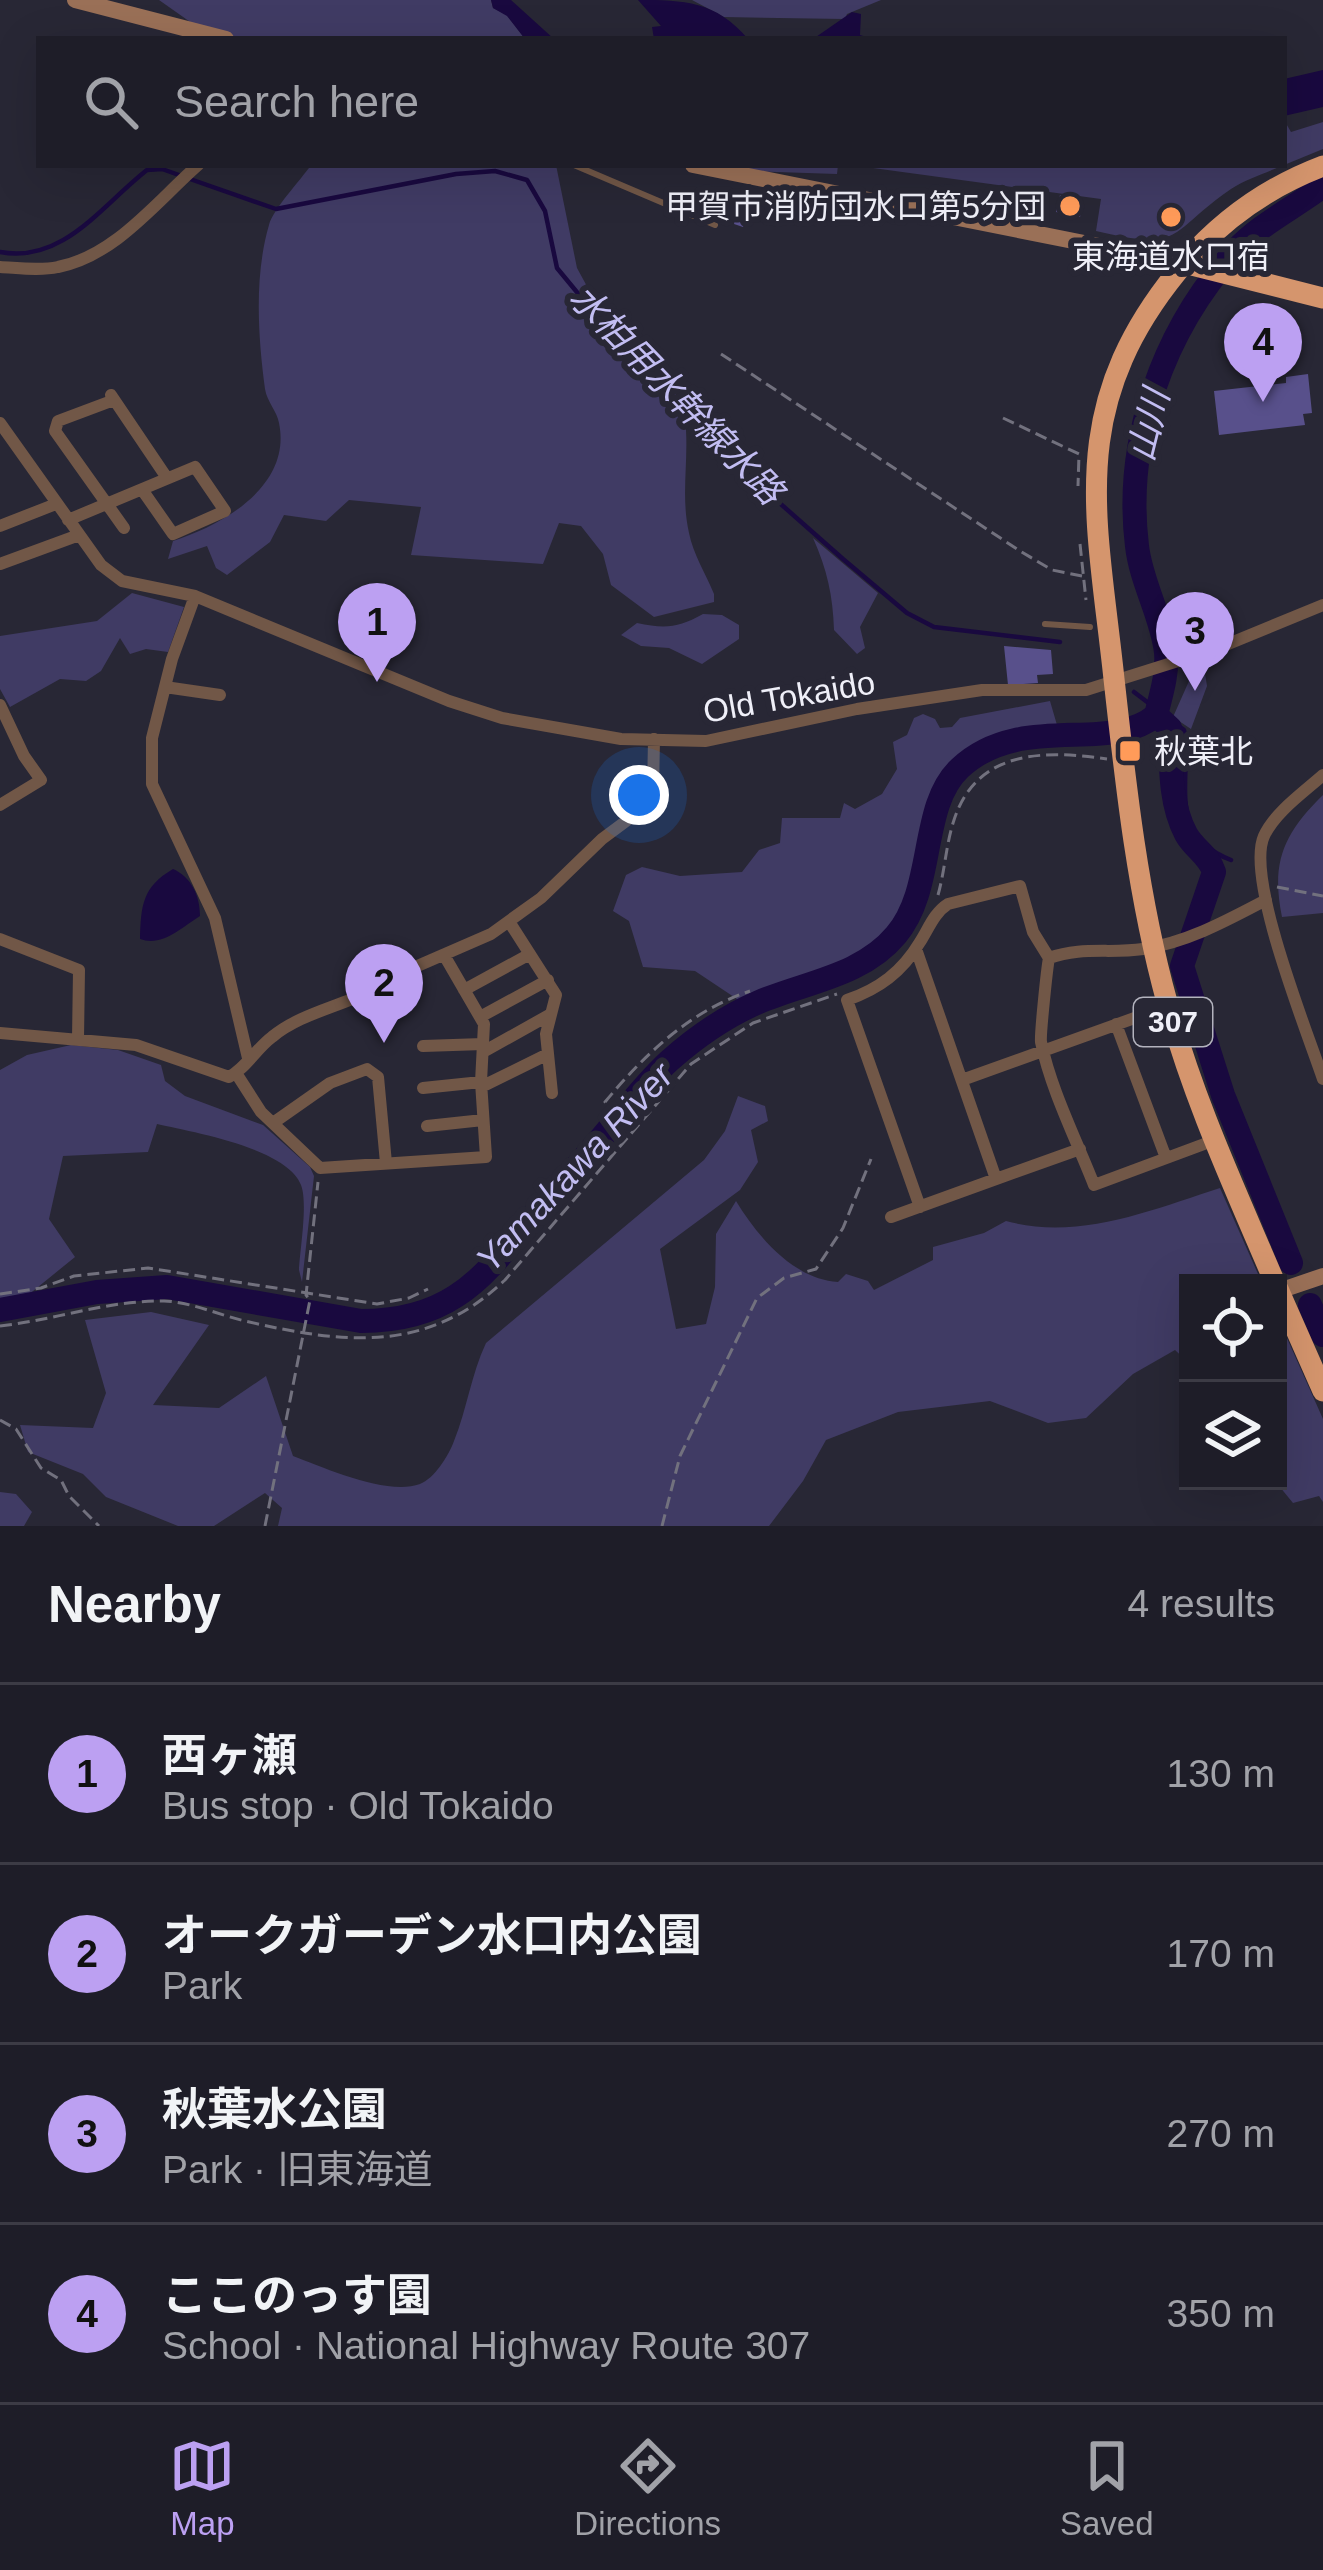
<!DOCTYPE html>
<html lang="en">
<head>
<meta charset="utf-8">
<style>
	:root { --surface:#1e1d28; --page:#262630; --text:#f1f3f6; --muted:#a1a2a8; --line:#3c3b45; --accent:#bca0f2 }
	body { margin:0; font-family:Helvetica,"Noto Sans JP",sans-serif; background:var(--page); color:var(--text) }
	.controls { position:absolute; right:36px; bottom:36px; display:grid; overflow:hidden; border-radius:0px; box-shadow:0 12px 48px #0002 }
	.controls button { width:108px; height:108px; display:grid; place-items:center; padding:0; border:0; border-bottom:3px solid var(--line); background:var(--surface); color:var(--text); font:60px sans-serif }
	.you { position:absolute; left:639px; top:795px; width:42px; height:42px; margin:-30px; border:9px solid #fff; border-radius:50%; background:#1a73e8; box-shadow:0 0 0 18px #1a73e833 }
	.badge { display:grid; place-items:center; width:78px; height:78px; border-radius:50%; background:var(--accent); color:#111; font-size:39px; font-weight:700 }
	.pin { position:absolute; translate:-50% -99px; filter:drop-shadow(0 3px 6px #0008) }
	.pin::after { content:''; position:absolute; top:63px; width:42px; height:36px; background:inherit; clip-path:polygon(0 0,100% 0,50% 100%) }
	.list { margin:0; padding:0; list-style:none }
	h2 { display:flex; justify-content:space-between; align-items:center; height:156px; margin:0; padding:0 48px; font-size:51px }
	h2 small { font-size:39px; font-weight:400; color:var(--muted) }
	.list li { display:grid; grid-template-columns:78px 1fr auto; gap:36px; align-items:center; box-sizing:border-box; height:180px; padding:0 48px; border-top:3px solid var(--line) }
	.list b { display:block; font-size:45px; white-space:nowrap }
	.list p { margin:0; font-size:39px; white-space:nowrap; color:var(--muted) }
	.list em { font-size:39px; font-style:normal; color:var(--muted) }
	.icon { flex:none; width:66px; height:66px; fill:none; stroke:currentColor; stroke-width:2; stroke-linecap:round; stroke-linejoin:round }
	.map { position:relative; flex:none; width:1323px; height:1526px; overflow:hidden }
	.search { position:absolute; background:var(--surface); box-shadow:0 12px 48px #0002; left:36px; right:36px; top:36px; height:132px; display:flex; align-items:center; gap:30px; box-sizing:border-box; padding:0 42px; border-radius:0px; color:var(--muted); font-size:45px }
	.sheet { height:876px; background:var(--surface) }
	nav { display:flex; justify-content:space-around; align-items:center; box-sizing:border-box; height:168px; border-top:3px solid var(--line); background:var(--surface); font-size:33px; color:var(--muted) }
	nav a { display:grid; justify-items:center; gap:6px }
	nav .on { color:var(--accent) }
	.map>svg:first-child { display:block }
	.green { fill:#403b64 }
	.water { fill:#19093f }
	.lines { fill:none; stroke-linecap:round; stroke-linejoin:round }
	.stream { stroke:#19093f; stroke-width:4.5 }
	.river { stroke:#19093f; stroke-width:24 }
	.building { fill:#58508b }
	.path { stroke:#72717e; stroke-width:3; stroke-dasharray:12 6; stroke-linecap:butt }
	.lane { stroke:#715747; stroke-width:6 }
	.street { stroke:#715747; stroke-width:12 }
	.secondary { stroke:#9a7057; stroke-width:16 }
	.highway { stroke:#d5956d; stroke-width:21 }
	.poi-dot { fill:#ff9b59; stroke:#282735; stroke-width:4.5 }
	.labels { text-anchor:middle; stroke-width:12; stroke-linejoin:round; paint-order:stroke }
	.shield { fill:#282735; stroke:#b3b3be; stroke-width:3 }
	.shield-label { font-size:30px; font-weight:bold; fill:#efeff8 }
	.poi-label { font-size:33px; fill:#efeff8; stroke:#282735; text-anchor:end }
	.street-label { font-size:33px; fill:#efeff8; stroke:#282735 }
	.water-label { font-size:36px; font-style:italic; fill:#c2bdf2; stroke:#282735 }
</style>
</head>
<body>
<div class="map">
<svg width="1323" height="1526" viewBox="0 0 1323 1526">
	<rect width="100%" height="100%" fill="#282735"/>
	<!-- green -->
	<path class="green" d="M159,0H491L493,8L507,15L525,39H235L203,31Z
		M692,0H881L847,14L845,19L724,17Z
		M1284,120L1291,132L1323,122V149L1284,165Z
		M311,165H556L577,268L589,290L587,310C625,338 684,377 686,430C688,466 681,497 689,533C693,554 706,574 714,594V602L654,617L611,585L603,554L581,526L559,523L543,564L411,555L421,507L349,500L326,521L284,515L270,542L227,575L216,568L207,546L168,559L173,541C223,525 292,486 279,423C277,411 267,402 265,389C258,337 254,276 269,225C273,209 300,181 311,165Z
		M726,165H838L837,174L748,171Z
		M851,165H1283C1267,173 1246,179 1231,189C1167,233 1185,252 1096,231L1101,199Z
		M813,538L878,593L860,627L865,648L857,654L834,630C833,596 827,569 813,538Z
		M132,593L184,607L168,652L146,649L130,654L120,638L101,671L86,681L60,679L10,707L0,689V636L97,621Z
		M703,614L722,615L739,625V639L702,664L669,648L641,646L621,635L637,623C665,629 678,628 703,614Z
		M1203,661L1207,686L1191,729L1173,717L1189,681V667Z
		M1050,701L1057,725C1039,727 1018,727 1001,733C899,769 945,887 877,948C842,980 783,984 740,1001L695,971L643,967L629,921L613,911L626,875L642,867L680,876L742,872L759,850L780,843L782,818H840L844,803L855,809L882,794L897,769L893,742L907,735L914,718L923,714L935,719L940,728L952,727L960,718Z
		M1323,795V913L1282,917C1271,863 1283,834 1323,795Z
		M71,1045L118,1050L161,1065L165,1081L185,1096L263,1125L310,1167L314,1176L302,1282L299,1270C300,1249 308,1203 301,1185C287,1148 192,1132 157,1124L148,1152L63,1156L49,1219L75,1257L22,1300L0,1302V1070L27,1055Z
		M738,1096L765,1106L768,1121L751,1130L758,1162L740,1190L660,1249L676,1329L706,1324L715,1287L716,1234L736,1201C758,1237 793,1279 838,1282L846,1274L868,1281L874,1290L933,1260V1247L984,1233L1006,1221C1078,1241 1152,1210 1220,1188L1262,1283H1188V1362L1175,1350L1133,1374L1086,1418L1048,1423L990,1401L898,1412L826,1440L803,1481L769,1526H278L282,1508L265,1493L214,1526H178L106,1497L83,1474L28,1452L20,1425L93,1428L106,1393L85,1320L151,1312L209,1325L153,1405L219,1408L266,1376L293,1456C325,1468 387,1496 420,1484C434,1479 449,1455 454,1441C467,1409 471,1375 486,1343L704,1160L725,1131Z
		M1278,1318L1323,1419V1502L1319,1496L1293,1503L1275,1481H1278Z
		M0,1492L16,1494L32,1512L24,1526H0Z"/>
	<!-- water -->
	<path class="water" d="M491,0H511L554,39H525L507,16L493,8Z
		M638,0C684,0 716,1 748,39H654L652,27L661,26Z
		M852,12L861,14L860,35L873,39H813Z
		M1323,70V107L1284,116V79Z
		M173,869C191,877 200,895 200,916C181,928 162,947 140,939C141,906 142,887 173,869Z"/>
	<g class="lines">
		<!-- stream -->
		<path class="stream" d="M190,179L276,209L456,174L495,171L527,180L545,211L557,268L609,331L671,401L740,468L843,559L907,613L934,627L1060,642
			M0,252C63,264 102,205 147,170L162,169L179,175
			M1134,692L1184,730C1192,780 1165,835 1231,860"/>
		<!-- river -->
		<path class="river" d="M1156,715L1170,728C1171,763 1169,802 1186,834C1194,849 1209,855 1214,872L1182,966L1223,1095L1291,1263
			M1310,1305L1323,1335
			M0,1310L97,1292L167,1287L361,1321C394,1321 427,1315 456,1296C489,1275 512,1241 537,1211C557,1188 578,1166 597,1143C621,1115 642,1086 669,1061C696,1037 726,1016 759,1002C806,982 862,976 896,935C936,888 919,806 960,768C1021,711 1110,755 1156,715C1161,695 1168,673 1166,652C1162,617 1141,582 1137,546C1124,440 1163,331 1235,251C1260,224 1294,208 1323,186"/>
	</g>
	<!-- building -->
	<path class="building" d="M714,190L752,202L743,227L734,224L737,214L710,204Z
		M1060,195L1083,201L1080,217L1056,212Z
		M1308,374L1312,413L1303,414L1305,425L1219,435L1214,391L1286,383V377Z
		M1004,646L1051,650L1053,674L1037,675L1038,683L1008,685Z"/>
	<g class="lines">
		<!-- path -->
		<path class="path" d="M721,354L1020,551L1052,570L1082,576
			M1003,418L1079,454L1078,486
			M1080,544L1086,600
			M1277,887L1323,896
			M938,895C945,870 946,844 954,820C977,749 1045,750 1107,759
			M634,1124L605,1102C645,1054 690,1011 750,991
			M0,1294L41,1288L74,1276L148,1268L377,1304L409,1298L428,1289
			M0,1326C55,1320 109,1300 164,1301C191,1302 219,1315 245,1321C344,1344 427,1354 505,1280L691,1064L753,1023L837,994
			M0,1420L16,1429L41,1468L61,1480L69,1496L99,1526
			M265,1526L310,1300L306,1295L318,1182
			M662,1526L680,1456L757,1298L784,1278L816,1269L843,1228L871,1159"/>
		<!-- lane -->
		<path class="lane" d="M574,165L715,225
			M1045,624L1090,627"/>
		<!-- street -->
		<path class="street" d="M0,267C19,268 40,271 58,267C115,256 157,201 198,165
			M111,395L167,478
			M114,400L58,421L55,431L124,528
			M0,423L101,565L122,581L195,596L449,701L502,718L621,739L706,741L857,709L982,690H1086L1216,649L1323,605
			M68,520L195,467L225,511L173,534L143,491
			M0,526L56,504
			M0,564L79,535
			M195,596L172,659L152,738V784L215,918L248,1058
			M165,687L220,695
			M0,705L24,756L41,780L0,805
			M1323,775C1304,792 1275,812 1264,836C1245,878 1307,1031 1323,1079
			M510,923L556,995L546,1034L552,1093
			M0,939L79,970L78,1039
			M916,949L996,1179L1080,1149
			M464,990L530,954
			M480,1017L548,980
			M1116,1024L1166,1158
			M0,1033L136,1045L229,1077C246,1068 256,1049 272,1037C295,1018 325,1010 352,999L353,994L491,934L541,898L602,839L645,807L653,792L654,739
			M423,1046L483,1044
			M483,1052L551,1014
			M236,1073L261,1112L320,1168L486,1157L481,1082L484,1024L444,955
			M962,1080L1168,1006
			M481,1087L548,1054
			M423,1088L481,1082
			M273,1123L330,1083L367,1069L378,1077L386,1163
			M427,1126L483,1120
			M1215,1140L1094,1185C1076,1139 1051,1090 1041,1042C1040,1035 1047,968 1049,958C1082,946 1110,954 1143,949C1188,942 1226,921 1266,900
			M920,1207L847,1000C879,989 902,972 920,942C929,928 934,913 948,904L1020,886L1033,932L1049,958
			M891,1217L996,1179"/>
		<!-- secondary -->
		<path class="secondary" d="M75,0L226,39
			M693,165L1184,263
			M1279,1291L1323,1276"/>
		<!-- highway -->
		<path class="highway" d="M1184,263L1323,298
			M1275,1283C1236,1191 1193,1099 1167,1002C1138,897 1126,788 1114,679C1097,517 1065,410 1177,272C1216,224 1265,188 1323,166
			M1278,1289L1323,1391"/>
	</g>
	<!-- markers -->
	<g class="poi-dot">
		<circle cx="1070" cy="206" r="12"/>
		<circle cx="1171" cy="217" r="12"/>
		<rect x="1118" y="739" width="24" height="24" rx="6"/>
	</g>
	<g class="labels">
		<!-- shield labels -->
		<rect class="shield" x="1134" y="998" width="78" height="48" rx="9"/>
		<g class="shield-label">
			<text x="1173" y="1032">307</text>
		</g>
		<!-- poi labels -->
		<g class="poi-label">
			<text x="1046" y="218">甲賀市消防団水口第5分団</text>
			<text x="1171" y="268" text-anchor="middle">東海道水口宿</text>
			<text x="1154" y="763" text-anchor="start">秋葉北</text>
		</g>
		<!-- street labels -->
		<g class="street-label">
			<text transform="translate(789 696) rotate(-10)" y="12">Old Tokaido</text>
		</g>
		<!-- water labels -->
		<g class="water-label">
			<text transform="translate(677 394) rotate(46)" y="13">水柏用水幹線水路</text>
			<text transform="translate(1148 425) rotate(-76)" y="13">山川</text>
			<text transform="translate(574 1167) rotate(-47)" y="13">Yamakawa River</text>
		</g>
	</g>
</svg>
<div class="controls">
<button><svg class="icon" aria-label="locate" viewBox="0 0 24 24"><circle cx="12" cy="12" r="6"/><path d="M12 2v4M12 18v4M2 12h4M18 12h4"/></svg></button>
<button><svg class="icon" aria-label="layers" viewBox="0 0 24 24"><path d="M12 4l9 5-9 5-9-5zM3 14l9 5 9-5"/></svg></button>
</div>
<div class="you"></div>
<div class="pin badge" style="left:377px;top:682px">1</div>
<div class="pin badge" style="left:384px;top:1043px">2</div>
<div class="pin badge" style="left:1195px;top:691px">3</div>
<div class="pin badge" style="left:1263px;top:402px">4</div>
<div class="search"><svg class="icon" aria-label="search" viewBox="0 0 24 24"><circle cx="10" cy="10" r="6"/><path d="M15 15l6 6"/></svg>Search here</div>
</div>
<section class="sheet">
<h2>Nearby<small>4 results</small></h2>
<ul class="list">
<li><span class="badge">1</span><div><b>西ヶ瀬</b><p>Bus stop · Old Tokaido</p></div><em>130 m</em></li>
<li><span class="badge">2</span><div><b>オークガーデン水口内公園</b><p>Park</p></div><em>170 m</em></li>
<li><span class="badge">3</span><div><b>秋葉水公園</b><p>Park · 旧東海道</p></div><em>270 m</em></li>
<li><span class="badge">4</span><div><b>ここのっす園</b><p>School · National Highway Route 307</p></div><em>350 m</em></li>
</ul>
</section>
<nav>
<a class="on"><svg class="icon" aria-label="map" viewBox="0 0 24 24"><path d="M3 6l6-2 6 2 6-2v14l-6 2-6-2-6 2zM9 4v14M15 6v14"/></svg>Map</a>
<a><svg class="icon" aria-label="directions" viewBox="0 0 24 24"><path d="M12 3l9 9-9 9-9-9zM9 14v-3h6M13 9l2 2-2 2"/></svg>Directions</a>
<a><svg class="icon" aria-label="saved" viewBox="0 0 24 24"><path d="M7 4h10v16l-5-4-5 4z"/></svg>Saved</a>
</nav>
</body>
</html>
